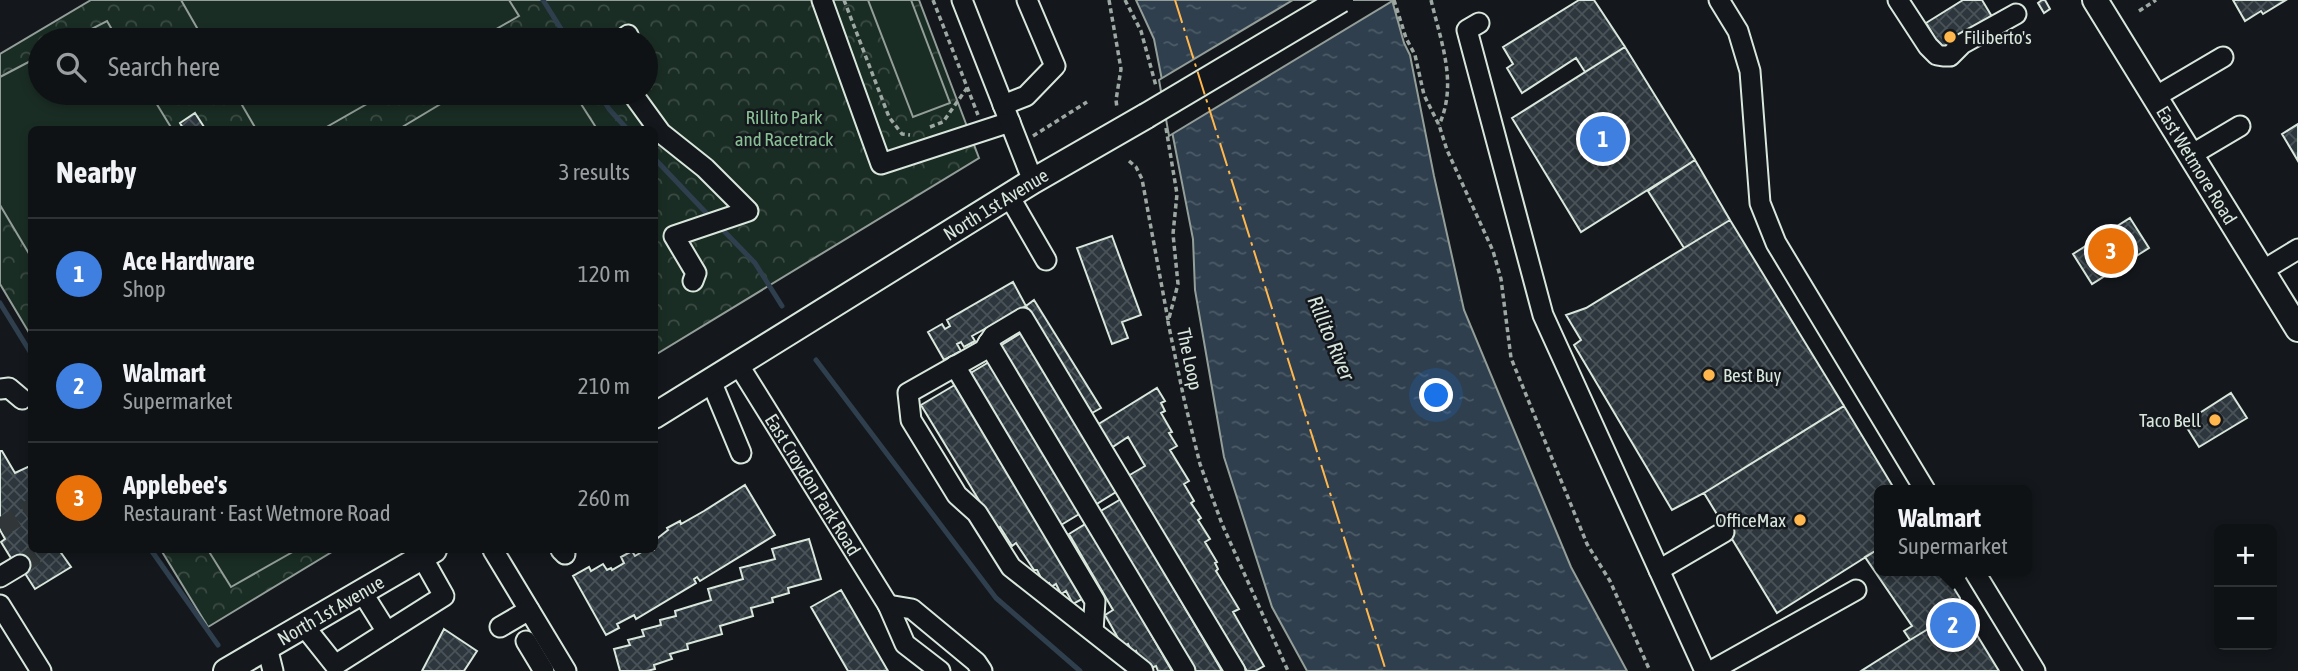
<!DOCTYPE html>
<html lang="en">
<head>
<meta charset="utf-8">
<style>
	:root { --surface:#0f1215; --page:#181b1e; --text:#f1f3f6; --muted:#9b9ea0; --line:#2f3234; --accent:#ffb74d }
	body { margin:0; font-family:"Asap Condensed",sans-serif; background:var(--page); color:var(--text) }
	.controls { position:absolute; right:21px; bottom:21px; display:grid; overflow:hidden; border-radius:10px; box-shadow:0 4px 10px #0003 }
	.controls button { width:63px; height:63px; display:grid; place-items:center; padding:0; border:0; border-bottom:2px solid var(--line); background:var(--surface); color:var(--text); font:35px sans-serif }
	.you { position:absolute; left:1437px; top:396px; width:24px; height:24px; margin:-18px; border:5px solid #fff; border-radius:50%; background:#1a73e8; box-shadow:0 0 0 10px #1a73e833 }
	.badge { display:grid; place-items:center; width:46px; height:46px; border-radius:50%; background:var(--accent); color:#fff; font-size:23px; font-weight:700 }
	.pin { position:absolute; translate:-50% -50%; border:4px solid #fff; box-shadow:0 2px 7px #0006 }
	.popup { position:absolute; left:1874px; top:485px; width:158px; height:91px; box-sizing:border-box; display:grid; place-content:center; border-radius:10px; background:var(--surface); filter:drop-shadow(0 2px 5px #0005); font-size:23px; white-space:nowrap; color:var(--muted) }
	.popup b { font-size:26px; color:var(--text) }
	.popup::after { content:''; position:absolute; left:50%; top:100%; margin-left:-14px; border:14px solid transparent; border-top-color:var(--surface) }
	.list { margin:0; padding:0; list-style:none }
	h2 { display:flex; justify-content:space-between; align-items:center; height:91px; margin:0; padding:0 28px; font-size:30px }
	h2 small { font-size:23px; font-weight:400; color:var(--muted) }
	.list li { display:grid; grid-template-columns:46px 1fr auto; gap:21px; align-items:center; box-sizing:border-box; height:112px; padding:0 28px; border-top:2px solid var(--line) }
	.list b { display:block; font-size:26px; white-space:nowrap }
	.list p { margin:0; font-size:23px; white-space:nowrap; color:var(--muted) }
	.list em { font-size:23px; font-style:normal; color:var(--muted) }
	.icon { flex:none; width:38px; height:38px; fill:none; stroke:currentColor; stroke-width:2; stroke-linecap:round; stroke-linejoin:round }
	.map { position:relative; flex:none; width:2298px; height:671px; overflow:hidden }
	.search { position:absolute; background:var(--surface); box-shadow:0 4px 10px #0003; left:28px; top:28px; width:630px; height:77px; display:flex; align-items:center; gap:18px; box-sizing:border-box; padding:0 24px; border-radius:38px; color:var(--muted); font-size:26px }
	.panel { position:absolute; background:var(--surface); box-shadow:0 4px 10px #0003; left:28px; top:126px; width:630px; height:427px; border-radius:10px }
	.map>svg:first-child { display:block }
	.forest { fill:url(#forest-crowns); stroke:#939e99; stroke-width:2; fill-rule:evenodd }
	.pitch { fill:#1a2d24; stroke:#939e99; stroke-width:2 }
	.water { fill:url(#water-ripples); stroke:#939e99; stroke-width:2 }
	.pier { fill:#14181c; stroke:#939e99; stroke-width:2 }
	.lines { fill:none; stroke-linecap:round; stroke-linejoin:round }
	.stream { stroke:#2f3f4d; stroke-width:5 }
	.building { fill:url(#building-cross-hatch); stroke:#d8e6dc; stroke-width:2 }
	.minor-tunnel { stroke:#313739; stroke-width:19; stroke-dasharray:19 10; stroke-linecap:butt }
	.minor-casing { stroke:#d8e6dc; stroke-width:23 }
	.major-casing { stroke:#d8e6dc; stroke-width:28 }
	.path { stroke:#9da8a2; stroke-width:3.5; stroke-dasharray:5 3.5; stroke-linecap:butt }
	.minor { stroke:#14181c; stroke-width:19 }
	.major { stroke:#14181c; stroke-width:24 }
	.major-bridge-casing { stroke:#d8e6dc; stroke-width:28; stroke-linecap:butt }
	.major-bridge { stroke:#14181c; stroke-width:24 }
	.power { stroke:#ffb74d; stroke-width:2; stroke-dasharray:24 5 3.5 5; stroke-linecap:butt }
	.poi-dot { fill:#ffb74d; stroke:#14181c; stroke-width:2.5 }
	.labels { text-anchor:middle; stroke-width:5; stroke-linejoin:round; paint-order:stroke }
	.poi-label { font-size:19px; fill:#d8e6dc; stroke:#14181c; text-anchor:start }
	.park-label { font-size:19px; fill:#8ac095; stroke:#14181c }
	.street-label { font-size:19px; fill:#d8e6dc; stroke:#14181c }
	.water-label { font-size:21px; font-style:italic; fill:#d8e6dc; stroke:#14181c }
</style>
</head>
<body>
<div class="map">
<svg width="2298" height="671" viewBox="0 0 2298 671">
	<defs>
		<pattern id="forest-crowns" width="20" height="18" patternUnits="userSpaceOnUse" patternTransform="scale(1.75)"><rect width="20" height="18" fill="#1a2d24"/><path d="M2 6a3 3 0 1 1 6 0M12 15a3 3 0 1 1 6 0" fill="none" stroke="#3b4b43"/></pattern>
		<pattern id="water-ripples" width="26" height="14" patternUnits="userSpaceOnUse" patternTransform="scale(1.75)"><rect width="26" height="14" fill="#2f3f4d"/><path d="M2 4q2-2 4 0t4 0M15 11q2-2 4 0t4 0" fill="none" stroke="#4c5b66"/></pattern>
		<pattern id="building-cross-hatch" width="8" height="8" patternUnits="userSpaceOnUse" patternTransform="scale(1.75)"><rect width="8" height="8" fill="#2c363c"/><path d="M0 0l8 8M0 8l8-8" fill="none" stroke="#4a5358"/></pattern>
	</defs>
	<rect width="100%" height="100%" fill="#14181c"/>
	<!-- forest -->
	<path class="forest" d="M91,0H919L979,158L655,355L654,130H32L31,336L0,284V54ZM40,40H646V93H40Z
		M161,550H335L208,627Z"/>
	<!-- pitch -->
	<path class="pitch" d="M181,0H509L519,16L477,40H204Z
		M868,0H911L950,103L913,117Z
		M107,21L118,40H70Z
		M40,56V93H150L172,129L32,130L31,257L0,205V77Z
		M235,93H386L323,129H256Z
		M459,93H574L597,129H399Z
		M208,550H296L231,587Z"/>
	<!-- water -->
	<path class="water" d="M1136,0H1392L1404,43L1410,55L1434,176L1464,310L1571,567L1627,671H1307L1272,607L1224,457L1195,290L1193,239L1154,39Z"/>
	<!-- pier -->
	<path class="pier" d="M1293,0H1394L1169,136L1159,80Z"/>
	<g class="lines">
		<!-- stream -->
		<path class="stream" d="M543,0L568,40
			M599,93L609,109L628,130
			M654,158L712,219
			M719,226L755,263L782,306
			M0,303L32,355
			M816,360L996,598L1080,671
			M151,550L218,645"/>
	</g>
	<!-- building -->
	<path class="building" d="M1579,0H1594L1625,47L1585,72L1576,58L1522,93L1507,68L1513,64L1503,47Z
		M1963,0H1982L1994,20L1943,52L1926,23Z
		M2042,0H2045L2050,9L2044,13L2038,3Z
		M2233,0H2286L2263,14L2261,11L2245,21Z
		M1625,47L1695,160L1581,232L1512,118Z
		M195,113L206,130H184L180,123Z
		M2298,124V161L2282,134Z
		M1695,160L1730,220L1684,248L1648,191Z
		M2130,218L2149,248L2092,284L2073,254Z
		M1730,220L1844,406L1704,493L1672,510L1574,345L1581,340L1566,315L1586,308Z
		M1112,236L1141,315L1122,322L1128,338L1112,344L1077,248Z
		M1013,282L1026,306L972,336L975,341L964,347L961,342L957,344L961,351L944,360L928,332L942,324L945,329L950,326L947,320Z
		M1034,300L1101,408L1092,413L1026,306Z
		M1021,333L1116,492L1095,505L1000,346Z
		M989,362L1081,513L1061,525L969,374Z
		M958,383L1084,598L1073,604L1066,591L1061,594L1056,584L1051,587L1049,583L1044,584L1037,570H1034L1016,543L1012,546L1000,527L997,530L921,405Z
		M1157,388L1165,401L1161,403L1165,411L1161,413L1172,432L1169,433L1177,446L1170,450L1189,481L1184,484L1194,501L1191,503L1201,518L1198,520L1210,539L1205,542L1217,562L1215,563L1218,569L1216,571L1239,609L1233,612L1264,666L1255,671H1247L1128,476L1145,466L1128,437L1111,448L1097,425Z
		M2231,393L2247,418L2199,447L2184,423Z
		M1844,406L1895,490H1880V548L1777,613L1704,493Z
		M0,451H2L15,473L32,465V550H59L71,567L35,589L17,561L14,563L1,542L5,539L0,530Z
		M745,485L775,535L700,581L697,577L694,579L696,583L636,619L634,615L617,624L619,628L606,635L573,576L589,567L591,571L603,564L607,570L611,568L612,570L624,563L621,557L632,551L635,556L645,550H654V541L668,530L667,528L680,521L681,524L704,511Z
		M1121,499L1222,671H1192L1099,512Z
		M1087,523L1172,671H1158L1156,666L1151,668L1146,661L1143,664L1136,651L1133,654L1128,644L1123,647L1105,615L1113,610L1069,534Z
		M809,539L821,579L788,588L789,593L772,598L773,602L751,608L753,616L720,626L722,634L687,644L688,649L670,654L672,659L654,665L655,669L647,671H620L614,649L630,645L628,640L644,636L642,630L661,625L660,620L676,616L675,611L711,600L708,589L743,579L740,568L775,559L772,549Z
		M1880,548V571H1943L1960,598L1961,609L1910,640L1904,631L1912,626L1865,557Z
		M841,590L888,671H848L811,607Z
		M1961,609L1999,671H1861L1910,640Z
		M444,629L477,651L464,671H422Z"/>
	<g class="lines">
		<!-- minor-tunnel -->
		<path class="minor-tunnel" d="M0,528L32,508
			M20,565L44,550"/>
		<!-- minor casing -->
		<g class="minor-casing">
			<g id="minor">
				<path d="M822,0L881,164L1010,122"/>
				<path d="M962,0L1033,181"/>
				<path d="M1719,0L1738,31L1750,71L1760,203L1776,243L1925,490"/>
				<path d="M1898,0L1928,46L1937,55L1943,56H1950L1962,44L2016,14"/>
				<path d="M1479,23L1467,30L1543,315L1705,671"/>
				<path d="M622,40L628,35"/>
				<path d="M632,93L661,133L705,168L748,211L674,236L696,273L693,281"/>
				<path d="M2155,97L2223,57"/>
				<path d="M1003,105L1026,96L1055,66L1027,0"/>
				<path d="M2191,155L2240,126"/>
				<path d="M1009,196L1046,260"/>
				<path d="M2262,271L2298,249"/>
				<path d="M988,343L1185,671"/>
				<path id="s1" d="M738,364L888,605L905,644L940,671"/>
				<path d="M955,366L1095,601L1093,631"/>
				<path d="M711,381L741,453"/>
				<path d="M0,389L9,388L22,399"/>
				<path d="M493,550L566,671"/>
				<path d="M561,550L565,554"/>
				<path d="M1659,570L1724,532"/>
				<path d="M1974,571L2035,671"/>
				<path d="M0,577L20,565"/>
				<path d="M0,605L41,671"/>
				<path d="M888,605L912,609L976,662L982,671"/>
				<path d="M304,626L335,665L387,632L362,592"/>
				<path d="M500,627L529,610"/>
				<path d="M387,632L444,596L422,557"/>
				<path d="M526,641L544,671"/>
				<path d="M267,647L273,671"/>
				<path d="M1143,671L1011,567L977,513L957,495L911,420L908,393L984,350L993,336L1023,318L1235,671"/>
				<path d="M1711,671L1856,590"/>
			</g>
		</g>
		<!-- major casing -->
		<g class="major-casing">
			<g id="major">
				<path id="s2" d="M2095,0L2298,329"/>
				<path id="s3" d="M654,416L1033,181L1146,116"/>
				<path id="s4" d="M226,671L434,550"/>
			</g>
		</g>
		<!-- path -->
		<path class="path" d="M844,0L889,117L902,134L910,135
			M933,0L978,115
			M1109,0L1121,69L1116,100L1117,108
			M1125,0L1141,31L1156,86
			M1394,0L1406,38L1415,55L1424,95L1439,125L1447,150L1493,251L1501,279L1511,358L1587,544L1610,581L1650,671
			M1431,0C1441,42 1458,84 1439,125
			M2139,11L2156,0
			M930,127L943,122L967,88
			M1166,128L1177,194L1173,234L1178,284L1168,322L1184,399L1200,464L1222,524L1288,671
			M1033,136L1087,102
			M1129,161L1136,167L1142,179L1168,320"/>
		<!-- minor -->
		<use href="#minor" class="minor"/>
		<!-- major -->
		<use href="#major" class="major"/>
		<!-- major-bridge casing -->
		<g class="major-bridge-casing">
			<path id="major-bridge" d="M1146,116L1341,0"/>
		</g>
		<!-- major-bridge -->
		<use href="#major-bridge" class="major-bridge"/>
		<!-- power -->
		<path class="power" d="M1175,0L1386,671"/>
	</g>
	<!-- markers -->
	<g class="poi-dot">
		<circle cx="1950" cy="37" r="7"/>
		<circle cx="1709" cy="375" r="7"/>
		<circle cx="2215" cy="420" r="7"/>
		<circle cx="1800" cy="520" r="7"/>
	</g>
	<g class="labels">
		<!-- poi labels -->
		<g class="poi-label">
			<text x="1964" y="44">Filiberto's</text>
			<text x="1723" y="382">Best Buy</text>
			<text x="2201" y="427" text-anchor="end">Taco Bell</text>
			<text x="1786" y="527" text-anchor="end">OfficeMax</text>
		</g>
		<!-- park labels -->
		<g class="park-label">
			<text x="784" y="124">Rillito Park<tspan x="784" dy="22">and Racetrack</tspan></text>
		</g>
		<!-- street labels -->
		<g class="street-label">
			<text dy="7" stroke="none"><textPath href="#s2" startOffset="194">East Wetmore Road</textPath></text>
			<text dy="7" stroke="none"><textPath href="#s3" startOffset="402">North 1st Avenue</textPath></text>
			<text transform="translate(1190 359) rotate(78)" y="7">The Loop</text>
			<text dy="7" stroke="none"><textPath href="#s1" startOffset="142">East Croydon Park Road</textPath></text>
			<text dy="7" stroke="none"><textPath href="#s4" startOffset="121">North 1st Avenue</textPath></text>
		</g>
		<!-- water labels -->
		<g class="water-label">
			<text transform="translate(1331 338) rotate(67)" y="7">Rillito River</text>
		</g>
	</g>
</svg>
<div class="controls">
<button>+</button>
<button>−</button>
</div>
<div class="you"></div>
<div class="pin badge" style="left:1603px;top:139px;background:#3f7fe0">1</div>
<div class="pin badge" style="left:1953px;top:625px;background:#3f7fe0">2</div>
<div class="popup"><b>Walmart</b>Supermarket</div>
<div class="pin badge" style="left:2111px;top:251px;background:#e8710a">3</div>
<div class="search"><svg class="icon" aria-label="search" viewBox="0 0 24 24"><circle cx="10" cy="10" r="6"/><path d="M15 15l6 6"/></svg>Search here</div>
<section class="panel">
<h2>Nearby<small>3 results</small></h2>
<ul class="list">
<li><span class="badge" style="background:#3f7fe0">1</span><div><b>Ace Hardware</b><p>Shop</p></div><em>120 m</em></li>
<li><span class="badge" style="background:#3f7fe0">2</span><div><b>Walmart</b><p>Supermarket</p></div><em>210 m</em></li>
<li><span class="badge" style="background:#e8710a">3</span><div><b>Applebee's</b><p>Restaurant · East Wetmore Road</p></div><em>260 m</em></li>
</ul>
</section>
</div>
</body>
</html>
